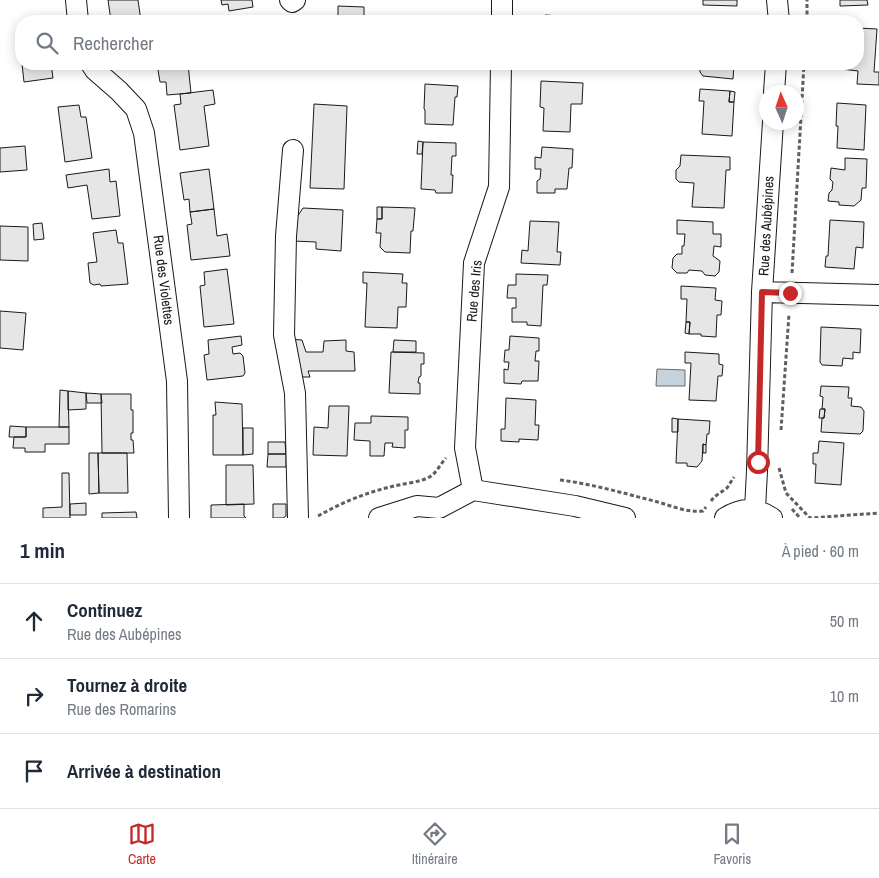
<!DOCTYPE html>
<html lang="fr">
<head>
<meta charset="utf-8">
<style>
	:root { --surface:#fff; --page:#f2f2f3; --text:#1f2937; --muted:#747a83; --line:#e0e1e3; --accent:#c62828 }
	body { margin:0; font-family:"Archivo Narrow",sans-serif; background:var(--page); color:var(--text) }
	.compass { position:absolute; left:759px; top:85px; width:45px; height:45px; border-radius:50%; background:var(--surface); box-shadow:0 2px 12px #0003; rotate:357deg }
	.stop { position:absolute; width:15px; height:15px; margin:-11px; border:4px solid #c62828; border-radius:50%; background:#fff }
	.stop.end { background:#c62828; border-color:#fff; box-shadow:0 1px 5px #0008 }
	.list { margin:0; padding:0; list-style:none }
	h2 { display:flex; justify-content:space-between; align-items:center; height:65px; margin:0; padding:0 20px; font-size:21px }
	h2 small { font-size:16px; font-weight:400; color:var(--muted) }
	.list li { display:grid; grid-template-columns:32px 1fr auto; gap:15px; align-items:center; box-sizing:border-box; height:75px; padding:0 20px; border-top:1px solid var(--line) }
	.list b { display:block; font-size:19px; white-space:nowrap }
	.list p { margin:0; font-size:16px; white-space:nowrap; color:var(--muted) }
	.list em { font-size:16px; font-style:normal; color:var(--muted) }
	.icon { flex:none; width:28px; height:28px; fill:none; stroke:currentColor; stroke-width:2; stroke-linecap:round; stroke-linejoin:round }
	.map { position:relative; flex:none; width:879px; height:518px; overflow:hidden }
	.search { position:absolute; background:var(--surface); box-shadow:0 2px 12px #0003; left:15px; right:15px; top:15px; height:55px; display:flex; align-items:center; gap:12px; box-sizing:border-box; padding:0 18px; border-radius:20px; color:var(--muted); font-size:19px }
	.sheet { height:290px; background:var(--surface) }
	nav { display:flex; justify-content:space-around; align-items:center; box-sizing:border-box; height:70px; border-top:1px solid var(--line); background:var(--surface); font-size:14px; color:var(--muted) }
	nav a { display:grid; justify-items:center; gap:2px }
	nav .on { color:var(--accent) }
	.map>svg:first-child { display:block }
	.water { fill:#c6d2dc; stroke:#6a6a6a }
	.building { fill:#e6e6e6; stroke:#1a1a1a }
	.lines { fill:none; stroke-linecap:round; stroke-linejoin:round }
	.street-casing { stroke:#1a1a1a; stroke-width:22 }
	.path { stroke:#5f5f5f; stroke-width:3; stroke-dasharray:4 2.5; stroke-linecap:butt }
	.street { stroke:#fff; stroke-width:20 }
	.route { stroke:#c62828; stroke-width:6 }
	.labels { text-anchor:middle; stroke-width:4; stroke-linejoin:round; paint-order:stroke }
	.street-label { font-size:14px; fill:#1a1a1a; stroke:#fff }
</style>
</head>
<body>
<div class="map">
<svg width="879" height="518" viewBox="0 0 879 518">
	<rect width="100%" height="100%" fill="#fff"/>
	<!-- water -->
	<path class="water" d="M657,369L685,370V386H656Z"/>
	<!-- building -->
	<path class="building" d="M108,0H138L141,21H111Z
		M221,0H252L253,7L229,11L228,4L222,5Z
		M703,0H737V6L703,5Z
		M840,0H867L868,5L840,6Z
		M338,6L364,7V21H333V20H338Z
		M545,15L575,17V21H545Z
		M858,28L877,29L874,72H879V85L857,84L858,71L841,69V64H858Z
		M22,64H51L53,78L24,82Z
		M157,64H188L191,93L167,95L166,82H160Z
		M442,64H458V66H442Z
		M543,64H571V65H558V68H543Z
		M700,64H734L733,79L703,76L700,72Z
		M541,81L583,83L582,104H571L570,132L543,131L544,108L540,107Z
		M425,84L458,86L457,97H455L453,125L425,124V110L424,109Z
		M700,89L730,91L729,102H734L732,136L702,134L704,101H699Z
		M213,90L215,104L204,106L209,146L180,150L174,105L181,104L180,94Z
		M730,91L735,92L734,102H729Z
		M837,103L866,105L864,150L837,148L838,126H836Z
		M314,104L347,106L344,189L310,188Z
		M79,105L81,117H86L92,158L65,162L58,107Z
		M418,141L423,142L422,154H417Z
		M423,142L456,143V156H452L451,175H453L452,193H436L435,190L421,189Z
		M25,146L27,170L0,172V148Z
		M542,147L573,149L572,168H569L567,189H555V193H537V181L540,179L541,169H535V157L541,158Z
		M681,155L730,157V170H726L724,208L692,207L694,183L679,182L676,179V170L680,166Z
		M845,158L867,159L866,188H862L861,200L854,206L839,205V202L828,201L829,193L832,190L833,182L830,179L831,168L845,170Z
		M109,169L110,182L116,181L120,216L92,219L87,185L68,188L66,175Z
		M209,169L214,209L190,212L189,199L184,200L180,173Z
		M377,207H382V219H377Z
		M382,207L415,208L413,231H411L410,253L385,252L380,247L381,233H376L377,219H382Z
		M303,208L343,210L341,251L316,249V242L292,241L293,223Z
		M214,209L217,236L227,234L230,256L191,260L187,225L192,224L190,212Z
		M677,220L713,222V234H721V247L714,246L713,256L720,261L719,272L715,276L705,275L702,271L689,270L687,273H677L672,268L673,258L677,254H682V246H684L685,234H677Z
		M830,220L864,222L863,248L856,247L854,269L825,267L826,256H828Z
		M530,221L559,222L557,252H561L560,265L521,263L522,250L528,251Z
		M42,223L44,239L34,240L33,224Z
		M0,226L28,227V261L0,260Z
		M116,230L118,243H123L128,284L101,286L100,284L94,285L90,283L88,263L97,262L93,233Z
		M227,269L234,324L204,327L200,286L205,285L204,272Z
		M363,272L403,274L402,283H407L406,307H398L397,328L365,327L367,283H363Z
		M516,274L548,275L547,285H543L541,326L527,325V322H512V308H516V298H507L508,285H516Z
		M681,286L716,288L715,300L722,301L721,315H717L716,337L701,336V334H689L690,322H686L687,299H681Z
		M0,311L26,313L23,350L0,348Z
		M686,322H690L689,334L685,333Z
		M821,327L861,329L860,353L853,352V359L843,358L842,366L822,365L820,362Z
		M241,336L242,345L232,347L233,354L240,353L243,356L245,373L243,376L207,380L204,355L209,354L208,340Z
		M510,336L539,338V351H536L535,361H539L538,381H522L521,384L504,383V369L508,370L509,362H504L505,350H509Z
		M289,339L302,340L306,352H323L324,341L346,340V351L354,352L355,371H308L310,377H297Z
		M394,340L416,341V352H393Z
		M391,352L424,353V364H421V376L419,377L418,383H420V394L389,393Z
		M685,352L719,354V364L723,365L722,376H718L716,401L689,400L691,363H685Z
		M821,386L849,387L848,398H852L851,406L861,407L864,411L863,431L860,434L821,432L822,418H824L825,409H822L823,397L820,396Z
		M60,390L68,391L69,427H59Z
		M68,391L86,393V409L68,410Z
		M86,393L101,394L102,403H87Z
		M101,394H131V410H133V433H131V440H133L134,453H102Z
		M506,398L536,400L535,425H539L538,440L519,439V442L501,441V429H505Z
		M215,402L242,404L243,455H213V415H216Z
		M329,406H349L347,456L313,455L314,427L328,428Z
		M820,409H825L824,418H819Z
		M371,416L408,417V430H405V448L392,447L393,443H385L384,456H370V441L354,440L355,423H371Z
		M672,418L678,419V432H672Z
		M678,419L710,421L709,434H707L706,445L703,444L702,461L697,467L687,466V463H676Z
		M10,426L26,427V437H9Z
		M26,427H69V444H45V452H25V448H13L14,437H26Z
		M243,428H253V454L243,455Z
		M819,441L844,443L841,485L815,483L816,464H813V453H818Z
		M268,442H285L286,454H268Z
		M703,444L706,445V453H703Z
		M89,453H98L99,493L89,494Z
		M98,453H127L128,493H99Z
		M268,454H286V467H267Z
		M226,465H253L254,504L226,505Z
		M62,473H69L70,518H43V508L62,507Z
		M86,503V515H70V504Z
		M244,504V516L246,518H211V505Z
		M273,504H286V516L283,518H273Z
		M136,512L137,518H102V513Z"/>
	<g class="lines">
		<!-- street casing -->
		<g class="street-casing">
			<path id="street" d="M76,0L78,21
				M290,0L292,2L295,0
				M777,0L779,21
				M502,21V0
				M91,64L95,70L119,91L136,109L144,133L177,381L179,518
				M774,92L776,64
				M293,150L286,236L284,335L295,393L298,518
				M762,292L879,295
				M473,490L465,448L474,263L499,187L501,64
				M755,509L757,471L762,292L773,122
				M379,518L417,506L439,508L473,490L575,506L625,518
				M725,518C742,507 756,507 772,518"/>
		</g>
		<!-- path -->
		<path class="path" d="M807,21V0
			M792,273L804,64
			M781,430L789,314
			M779,468L786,493L810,518L879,513
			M560,480C592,484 623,493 654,501C670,505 686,513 703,511L706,507
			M711,501L714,497L727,488L734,477
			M792,509L800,518
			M318,516C341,503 365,493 390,487C400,484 423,482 431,476C437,472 441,463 446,458"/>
		<!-- street -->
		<use href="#street" class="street"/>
	</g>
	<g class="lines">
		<!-- route -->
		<path class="route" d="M758,462L762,292L790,293"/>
	</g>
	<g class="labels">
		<!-- street labels -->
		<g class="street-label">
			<text transform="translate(766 226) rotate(-87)" y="5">Rue des Aubépines</text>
			<text transform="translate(164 280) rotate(83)" y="5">Rue des Violettes</text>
			<text transform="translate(474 291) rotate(-85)" y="5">Rue des Iris</text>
		</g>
	</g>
</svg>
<svg class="compass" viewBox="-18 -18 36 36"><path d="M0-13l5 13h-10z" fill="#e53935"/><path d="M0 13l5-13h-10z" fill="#747a83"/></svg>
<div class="stop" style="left:758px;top:462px"></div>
<div class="stop end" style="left:790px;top:293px"></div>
<div class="search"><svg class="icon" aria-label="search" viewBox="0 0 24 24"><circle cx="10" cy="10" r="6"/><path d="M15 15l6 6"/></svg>Rechercher</div>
</div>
<section class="sheet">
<h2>1 min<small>À pied · 60 m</small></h2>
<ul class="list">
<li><svg class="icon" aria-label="ahead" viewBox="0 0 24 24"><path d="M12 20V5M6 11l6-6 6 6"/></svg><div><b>Continuez</b><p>Rue des Aubépines</p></div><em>50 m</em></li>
<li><svg class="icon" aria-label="right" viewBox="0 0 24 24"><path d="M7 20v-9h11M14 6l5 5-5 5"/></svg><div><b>Tournez à droite</b><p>Rue des Romarins</p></div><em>10 m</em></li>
<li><svg class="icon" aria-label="arrive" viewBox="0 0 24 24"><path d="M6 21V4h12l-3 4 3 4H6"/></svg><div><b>Arrivée à destination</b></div></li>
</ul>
</section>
<nav>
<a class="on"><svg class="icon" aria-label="map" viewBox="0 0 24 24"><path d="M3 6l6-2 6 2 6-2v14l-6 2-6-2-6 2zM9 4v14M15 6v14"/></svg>Carte</a>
<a><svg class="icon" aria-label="directions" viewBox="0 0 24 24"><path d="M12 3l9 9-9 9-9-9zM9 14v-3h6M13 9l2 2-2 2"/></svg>Itinéraire</a>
<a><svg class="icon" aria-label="saved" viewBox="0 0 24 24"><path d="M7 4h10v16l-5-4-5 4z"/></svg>Favoris</a>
</nav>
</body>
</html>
